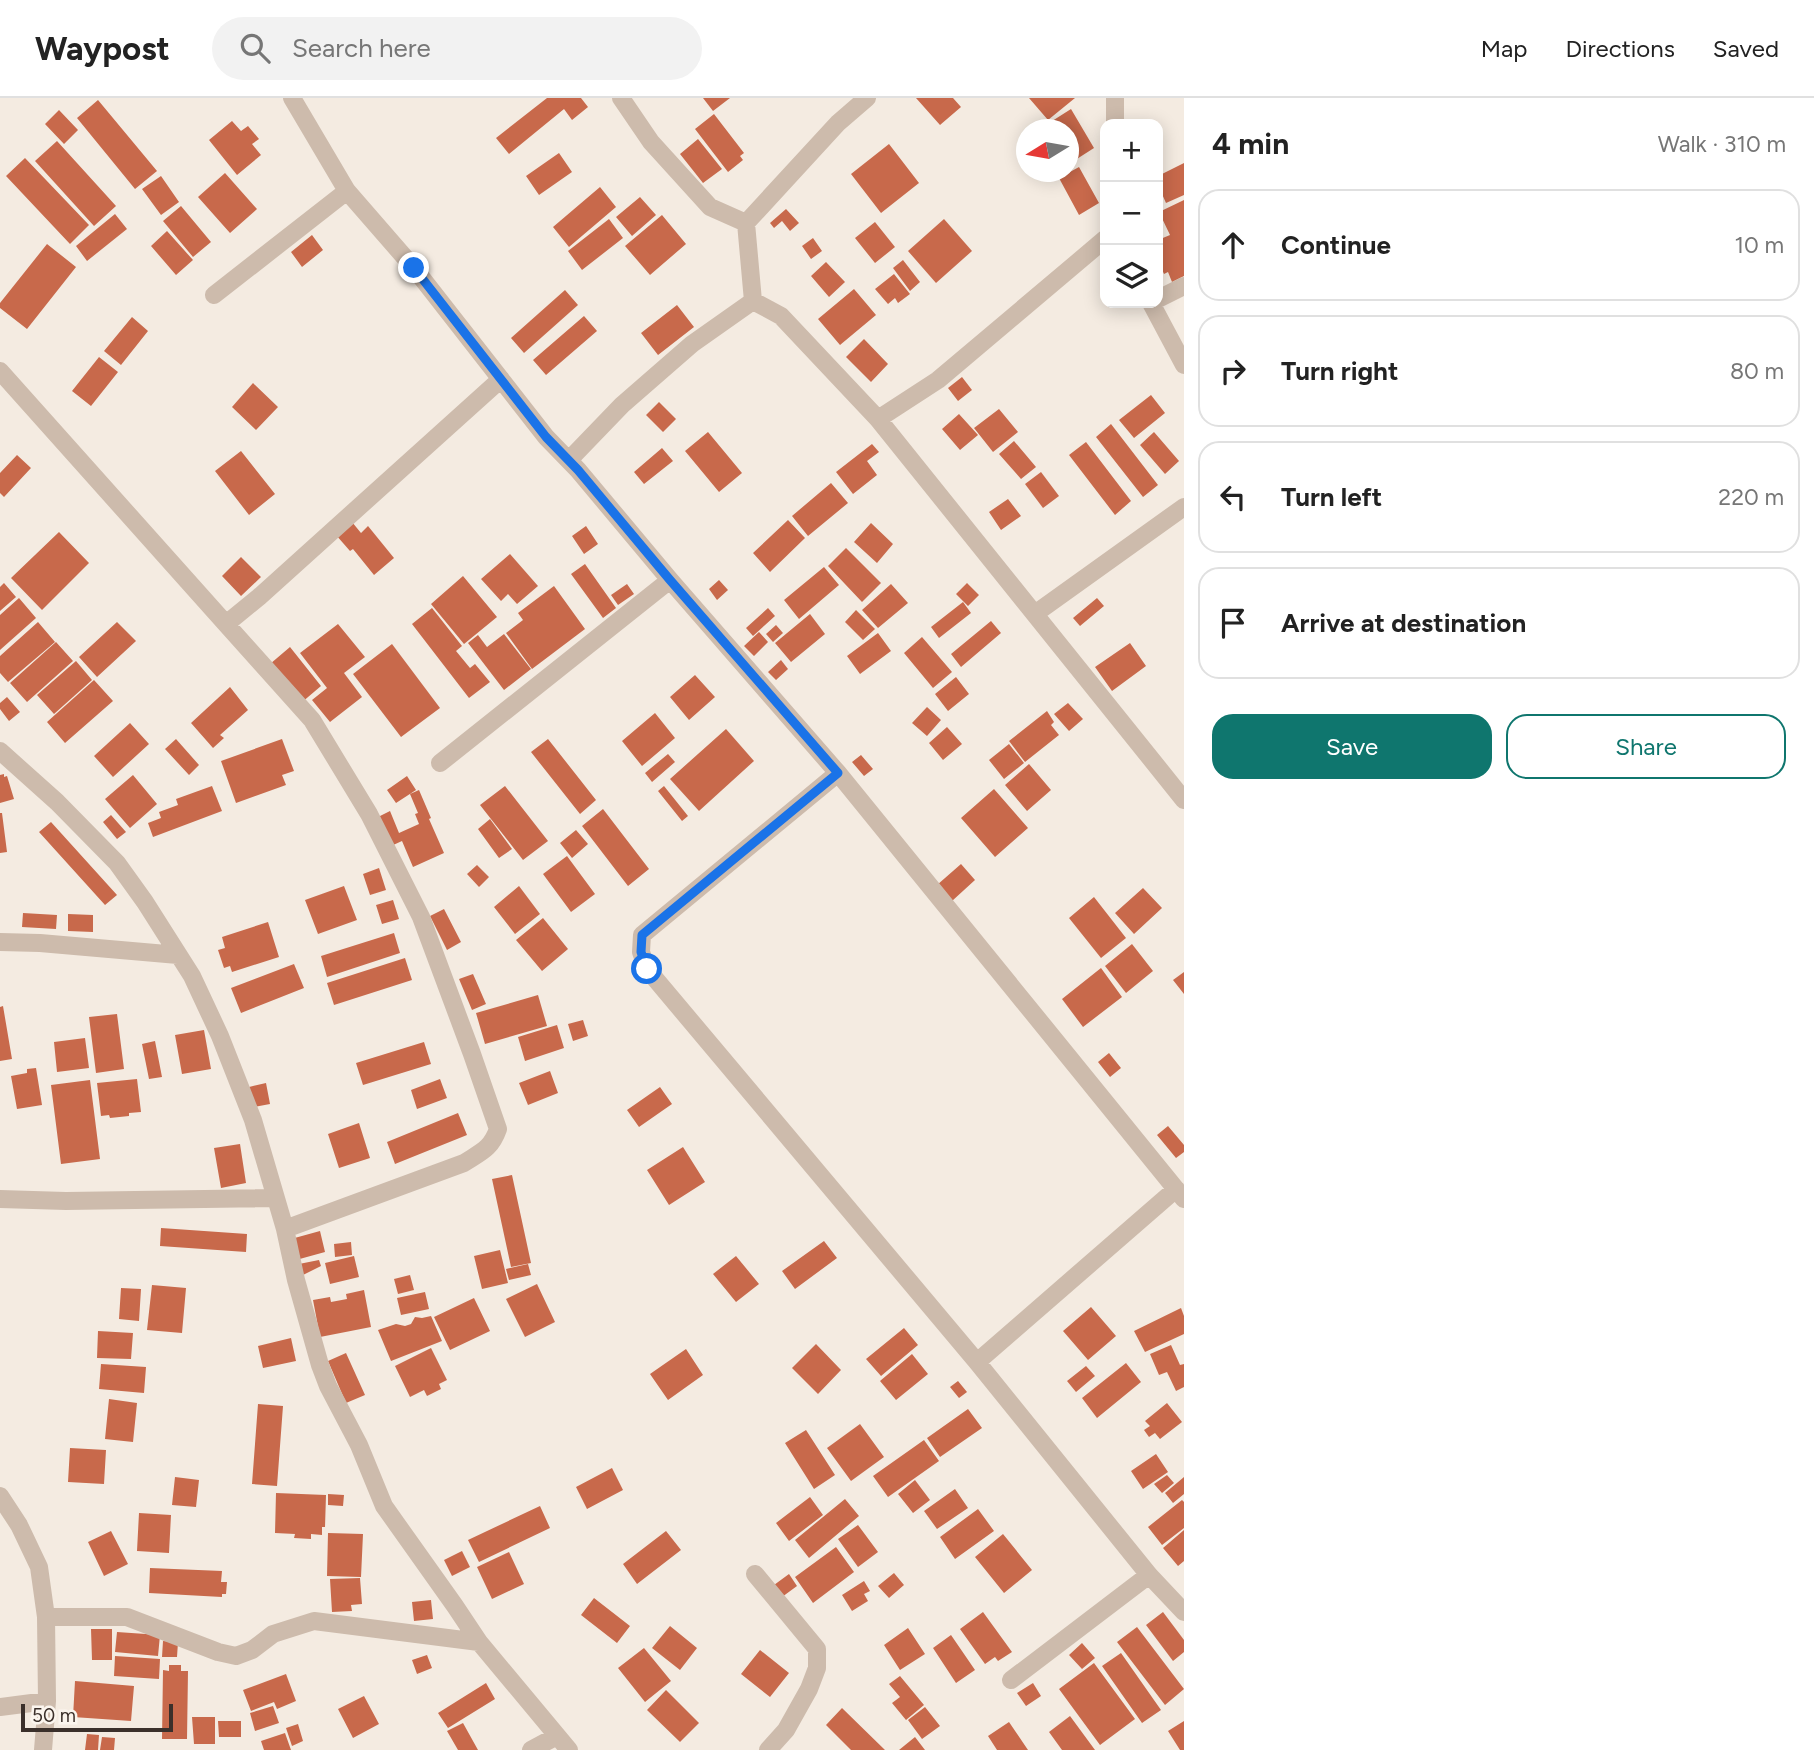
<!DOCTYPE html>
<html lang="en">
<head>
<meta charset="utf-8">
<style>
	:root { --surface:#fff; --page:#f2f2f2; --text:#222; --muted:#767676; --line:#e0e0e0; --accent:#0f766e }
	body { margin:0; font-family:Figtree,sans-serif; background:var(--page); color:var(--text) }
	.controls { position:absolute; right:21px; top:21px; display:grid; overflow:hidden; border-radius:14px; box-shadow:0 4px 18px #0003 }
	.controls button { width:63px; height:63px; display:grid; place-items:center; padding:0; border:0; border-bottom:2px solid var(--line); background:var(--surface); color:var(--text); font:35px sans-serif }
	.compass { position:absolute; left:1016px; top:21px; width:63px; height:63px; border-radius:50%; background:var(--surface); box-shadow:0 4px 18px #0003; rotate:259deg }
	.scale { position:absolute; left:21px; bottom:18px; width:152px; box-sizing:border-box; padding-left:7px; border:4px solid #3b302b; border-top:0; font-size:19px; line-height:24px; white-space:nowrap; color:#3b302b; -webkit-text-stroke:5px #fbf5ee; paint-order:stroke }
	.stop { position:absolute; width:21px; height:21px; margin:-16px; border:5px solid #1a73e8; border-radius:50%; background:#fff }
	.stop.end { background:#1a73e8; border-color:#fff; box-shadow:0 2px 7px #0008 }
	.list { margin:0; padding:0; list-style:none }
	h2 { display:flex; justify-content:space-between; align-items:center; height:91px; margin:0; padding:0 28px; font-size:30px }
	h2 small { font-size:23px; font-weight:400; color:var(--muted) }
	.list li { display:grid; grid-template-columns:46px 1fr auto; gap:21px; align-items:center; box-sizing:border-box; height:112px; margin:0 14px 14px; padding:0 14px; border:2px solid var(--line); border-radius:21px }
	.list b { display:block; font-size:26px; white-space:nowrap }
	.list em { font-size:23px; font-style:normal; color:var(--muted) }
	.actions { display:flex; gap:14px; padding:21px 28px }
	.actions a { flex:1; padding:16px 0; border:2px solid var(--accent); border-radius:21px; text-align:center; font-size:24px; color:var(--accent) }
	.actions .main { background:var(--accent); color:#fff }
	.icon { flex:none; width:38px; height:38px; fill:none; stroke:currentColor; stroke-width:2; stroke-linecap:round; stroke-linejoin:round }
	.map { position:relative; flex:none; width:1184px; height:1652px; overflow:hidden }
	header { display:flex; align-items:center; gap:42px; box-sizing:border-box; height:98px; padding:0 35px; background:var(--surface); border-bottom:2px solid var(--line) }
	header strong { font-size:33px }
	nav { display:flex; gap:38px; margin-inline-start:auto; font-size:24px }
	.search { width:490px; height:63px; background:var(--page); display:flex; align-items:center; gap:18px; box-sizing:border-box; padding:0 24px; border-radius:38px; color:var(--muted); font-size:26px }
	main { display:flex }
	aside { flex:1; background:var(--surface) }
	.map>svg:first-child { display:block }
	.building { fill:#c8694b }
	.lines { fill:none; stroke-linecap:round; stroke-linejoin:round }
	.street { stroke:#cdbbac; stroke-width:18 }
	.route { stroke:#1a73e8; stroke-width:9 }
</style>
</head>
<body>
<header>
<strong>Waypost</strong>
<div class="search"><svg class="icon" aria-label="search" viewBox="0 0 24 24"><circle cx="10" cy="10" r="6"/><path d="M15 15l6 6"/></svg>Search here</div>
<nav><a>Map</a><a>Directions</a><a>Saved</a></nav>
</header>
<main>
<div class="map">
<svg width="1184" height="1652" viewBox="0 0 1184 1652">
	<rect width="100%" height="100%" fill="#f4ebe1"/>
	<!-- building -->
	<path class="building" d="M547,0H581L588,9L572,22L564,11L509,56L496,40Z
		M703,0H730L713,13Z
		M916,0H953L961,9L940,27Z
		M1029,0H1075L1048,22Z
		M98,2L157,73L135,91L77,20Z
		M1071,11L1094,50L1069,66V32H1038Z
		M59,12L78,32L64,46L45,26Z
		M714,16L744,55L740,58L743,62L728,74L695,31Z
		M232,23L241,33L248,28L259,41L252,46L261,57L237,77L209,42Z
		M698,41L722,71L703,85L680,56Z
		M57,43L116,108L94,128L35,63Z
		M889,46L919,85L881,115L851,76Z
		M559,55L572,74L539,97L526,78Z
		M25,60L89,127L70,146L6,78Z
		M1184,65V97L1166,105L1158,87V78Z
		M1079,69L1099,105L1079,117L1059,80Z
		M225,75L257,111L230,135L198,99Z
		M161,78L179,104L161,117L142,91Z
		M600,89L616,109L569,149L553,129Z
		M640,99L656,117L632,138L616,119Z
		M1184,102V178L1172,184L1168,174L1164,176L1158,163V142L1170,137L1159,114Z
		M181,108L211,144L193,159L163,123Z
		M786,111L799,125L790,133L782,123L774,130L770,125Z
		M115,116L127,131L87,163L76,148Z
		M662,117L686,146L650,177L625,148Z
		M609,121L623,140L582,172L568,153Z
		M944,121L972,153L936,185L908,153Z
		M875,124L895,149L875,165L855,140Z
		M167,133L193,162L176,177L151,148Z
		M312,137L323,152L302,169L291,154Z
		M813,140L822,153L811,161L802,148Z
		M47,146L76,169L27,231L0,210V205Z
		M903,162L920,184L910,193L893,170Z
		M826,164L845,184L829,199L811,178Z
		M894,176L910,196L898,205L895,200L888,206L875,191Z
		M854,191L876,217L840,247L818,221Z
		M565,192L578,207L524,255L511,240Z
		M677,207L694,229L658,257L641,235Z
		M584,218L597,233L546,277L533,262Z
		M132,219L148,233L121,267L104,253Z
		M864,241L888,266L871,284L846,259Z
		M99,259L118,274L91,308L72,293Z
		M962,279L972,292L958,303L948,290Z
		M253,285L278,309L256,332L232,309Z
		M1151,297L1165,315L1134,340L1119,322Z
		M659,304L676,321L663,334L646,317Z
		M999,311L1018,334L993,354L974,330Z
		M959,316L978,337L960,352L942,331Z
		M1111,326L1158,387L1143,399L1096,339Z
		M708,334L742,375L719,394L685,353Z
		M1154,334L1179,363L1165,376L1140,347Z
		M1014,343L1036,369L1021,381L999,356Z
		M1086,344L1131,403L1115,417L1069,357Z
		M872,346L879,354L867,363L877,377L853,396L836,374Z
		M662,350L673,363L644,386L634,374Z
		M241,353L275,396L249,417L215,373Z
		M17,357L31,370L4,399L0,395V375Z
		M1041,374L1059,398L1043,410L1025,386Z
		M831,385L848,405L808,438L792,418Z
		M1008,401L1021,418L1001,432L989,414Z
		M788,422L805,440L770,474L753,455Z
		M352,424L361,435L368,428L394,460L374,477L353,451L350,453L336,437Z
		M871,425L893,446L877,465L854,444Z
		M586,428L598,446L584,456L572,438Z
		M59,434L89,465L42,512L11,480Z
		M846,450L881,485L862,504L828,468Z
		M510,456L538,488L517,506L508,496L501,503L481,481Z
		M241,459L261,479L241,498L222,478Z
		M585,466L616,510L603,520L571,476Z
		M824,469L839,487L799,521L784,502Z
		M463,478L497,519L464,546L431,506Z
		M719,482L728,492L717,502L709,491Z
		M4,485L16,499L0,513V489Z
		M967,485L979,497L968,508L956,496Z
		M627,486L634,496L618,507L611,497Z
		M891,486L908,505L878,530L862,512Z
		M554,488L585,531L532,571L506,535L523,522L518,515Z
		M19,500L36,520L0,552V517Z
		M1097,500L1104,508L1080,528L1073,520Z
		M963,504L971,515L939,540L931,529Z
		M432,510L462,548L456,553L470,570L475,566L490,584L469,600L412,526Z
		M768,510L775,518L753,538L746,530Z
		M856,512L875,531L863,542L845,524Z
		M810,516L825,536L791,564L775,545Z
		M991,523L1001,535L961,569L951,556Z
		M38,524L55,544L8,584L0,575V558Z
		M117,524L136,543L97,579L79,559Z
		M338,526L365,559L344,575L362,599L330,624L312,602L327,590L300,555Z
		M776,527L783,535L773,544L766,536Z
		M759,534L768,544L754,558L744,548Z
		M878,535L891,553L860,576L847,558Z
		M504,536L531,571L504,592L468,545L478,537L487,549Z
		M922,539L952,574L933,590L904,555Z
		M56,544L73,563L27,604L10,585Z
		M1130,545L1146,568L1112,593L1095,569Z
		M392,546L440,610L401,639L353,576Z
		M290,549L321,588L301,605L270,566Z
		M781,562L788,571L776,582L768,574Z
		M76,563L92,582L54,616L37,597Z
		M695,577L715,599L689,622L670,599Z
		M956,579L969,596L948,613L935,596Z
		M94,582L113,603L65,645L47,624Z
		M230,589L248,612L220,637L224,640L213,650L191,625Z
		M7,599L20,614L9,623L0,611V605Z
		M1068,605L1083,621L1069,633L1054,616Z
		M927,609L941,622L927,638L912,625Z
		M1047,613L1054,624L1051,627L1059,637L1025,664L1009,643Z
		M655,615L675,640L642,668L622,643Z
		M130,625L149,646L113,679L94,658Z
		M947,629L962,646L943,662L929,645Z
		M726,631L754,663L699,713L670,681Z
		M176,641L199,667L189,677L165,651Z
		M282,641L294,673L282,677L286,687L236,705L221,663Z
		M548,641L596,702L580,716L531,654Z
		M1009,646L1024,665L1004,681L989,662Z
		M668,656L675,664L652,684L645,675Z
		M861,657L873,671L864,678L852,664Z
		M1029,666L1051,692L1027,713L1005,687Z
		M4,676V679L7,678L14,701L0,705V677Z
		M133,677L157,706L130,730L105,701Z
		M407,678L416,692L396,705L387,692Z
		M212,688L222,713L153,739L148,725L161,720L159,714L178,707L176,701Z
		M505,688L548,743L523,762L480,707Z
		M664,688L688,718L682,723L658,693Z
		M994,691L1028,730L995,759L961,720Z
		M419,692L431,720L429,721L444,755L413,769L402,743L391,748L378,719L390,713L399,735L419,726L415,716L418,715L410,696Z
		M603,711L649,771L628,788L582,728Z
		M0,715H2L7,754L0,755Z
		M111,717L126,734L117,741L103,724Z
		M490,721L512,751L499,760L478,731Z
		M51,724L117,797L105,807L39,734Z
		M576,732L588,746L572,760L560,745Z
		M567,758L595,796L571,814L543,776Z
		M961,766L975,782L952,803L937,787Z
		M477,767L489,779L479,789L467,776Z
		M379,770L386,792L370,797L363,776Z
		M344,788L357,822L318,836L305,802Z
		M519,788L540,816L515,836L494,809Z
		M1143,790L1162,810L1134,836L1115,815Z
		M1094,799L1126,840L1101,860L1069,820Z
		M393,802L399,821L382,826L376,807Z
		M444,811L461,844L447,852L430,818Z
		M23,815L57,817L56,831L22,829Z
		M68,816L93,817V834L68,833Z
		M543,820L568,851L542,873L516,842Z
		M268,824L279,859L232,874L230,868L224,870L218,852L225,850L222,839Z
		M394,835L400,855L327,879L321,858Z
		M1132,846L1153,873L1126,895L1105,868Z
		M405,860L412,882L334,907L327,885Z
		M294,866L304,890L241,915L231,890Z
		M1101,870L1122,899L1083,929L1062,901Z
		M1184,874V896L1173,882Z
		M473,876L486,906L472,912L459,881Z
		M538,897L547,928L485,946L476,915Z
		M3,908L12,961L0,963V909Z
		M117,916L124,971L96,975L89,919Z
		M583,922L588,938L573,943L568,926Z
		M557,927L564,950L525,963L518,939Z
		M204,932L211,971L182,976L175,937Z
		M85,940L89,970L57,974L54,944Z
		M155,943L162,979L149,981L142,946Z
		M424,944L431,966L363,987L356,965Z
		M1109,955L1121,970L1110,979L1098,964Z
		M36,970L42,1007L17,1011L11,978L27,975V971Z
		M550,973L558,995L528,1007L519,985Z
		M137,981L141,1014L129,1015V1018L110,1020L109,1017L101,1018L97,985Z
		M440,981L447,1000L417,1011L411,992Z
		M90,982L100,1061L61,1066L51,987Z
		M266,985L270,1006L254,1009L249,989Z
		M660,989L672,1006L639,1029L627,1012Z
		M458,1015L467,1037L395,1066L387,1044Z
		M359,1025L370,1060L339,1070L328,1036Z
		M1168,1028L1184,1047V1054L1176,1060L1157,1037Z
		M240,1046L246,1085L221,1090L214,1050Z
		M683,1049L705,1084L669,1107L647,1072Z
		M512,1077L531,1165L511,1169L492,1081Z
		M161,1130L247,1136L246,1154L160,1148Z
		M320,1133L325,1154L296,1162L291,1141Z
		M824,1143L837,1160L795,1191L782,1173Z
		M351,1144L352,1157L335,1159L334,1146Z
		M500,1152L508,1185L482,1191L474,1158Z
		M354,1158L359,1179L330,1186L325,1165Z
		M736,1158L759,1186L736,1204L713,1176Z
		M319,1162L321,1168L301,1178L299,1166Z
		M528,1166L531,1177L509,1182L506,1171Z
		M410,1177L414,1192L398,1196L394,1181Z
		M537,1186L555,1224L525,1239L506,1201Z
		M152,1187L186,1190L182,1235L147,1232Z
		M121,1190L141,1191L139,1223L119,1221Z
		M364,1192L371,1229L320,1239L313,1202L330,1199L331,1204L347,1201L346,1196Z
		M425,1194L429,1211L401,1217L397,1200Z
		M474,1200L490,1233L450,1252L434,1219Z
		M1091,1209L1116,1238L1088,1262L1063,1233Z
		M1181,1210L1184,1218V1236L1145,1254L1134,1233Z
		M431,1218L442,1243L391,1263L378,1232L396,1226L405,1228L411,1226L415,1219L422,1220Z
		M904,1230L918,1247L881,1278L866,1261Z
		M98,1233L133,1235L131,1261L97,1260Z
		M291,1240L296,1263L263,1270L258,1248Z
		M816,1246L841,1272L818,1296L792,1270Z
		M1171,1247L1180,1267L1184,1266V1289L1176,1293L1167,1274L1159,1277L1150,1256Z
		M431,1250L447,1282L439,1286L441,1291L427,1298L424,1292L410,1299L395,1268Z
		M686,1251L703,1277L668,1302L650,1276Z
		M346,1255L365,1297L346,1305L328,1263Z
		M912,1256L928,1276L896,1302L880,1283Z
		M1126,1265L1141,1284L1097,1320L1082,1300Z
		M101,1266L146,1269L144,1295L99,1291Z
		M1086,1268L1095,1278L1076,1294L1067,1283Z
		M958,1283L967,1294L959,1300L950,1289Z
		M109,1301L137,1305L133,1344L105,1341Z
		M1167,1305L1182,1324L1160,1341L1155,1335L1149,1339L1144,1332L1150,1328L1145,1323Z
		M258,1306L283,1308L277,1388L252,1386Z
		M968,1311L982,1330L940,1359L927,1340Z
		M860,1326L884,1359L851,1383L827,1350Z
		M806,1332L835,1377L814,1391L785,1345Z
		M924,1342L939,1363L888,1399L873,1378Z
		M70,1350L106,1352L104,1386L68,1384Z
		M1156,1356L1168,1374L1143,1391L1131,1373Z
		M612,1370L623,1392L587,1411L576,1389Z
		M1167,1377L1174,1385L1162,1395L1154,1386Z
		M175,1379L199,1382L196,1409L172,1407Z
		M1184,1379V1396L1173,1405L1165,1395Z
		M915,1382L930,1402L913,1415L898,1396Z
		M955,1391L968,1410L937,1431L924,1413Z
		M276,1395L326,1397L325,1429H322V1437L311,1436V1441L294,1440L295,1436L275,1435Z
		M328,1396L344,1397L343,1408L328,1407Z
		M810,1399L823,1417L789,1443L776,1425Z
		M845,1401L859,1418L809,1460L795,1442Z
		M1182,1402L1184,1404V1430L1162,1447L1148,1429Z
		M540,1408L550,1430L479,1464L468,1442Z
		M978,1411L994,1433L955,1461L940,1439Z
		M139,1415L171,1417L169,1455L137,1453Z
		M858,1427L878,1454L858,1469L838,1441Z
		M1184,1432V1463L1178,1468L1163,1450Z
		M111,1433L128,1466L104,1478L88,1444Z
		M666,1433L681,1452L637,1486L623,1466Z
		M328,1435L363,1436L361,1479L327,1478Z
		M1003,1436L1032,1472L1004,1495L975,1459Z
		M836,1449L854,1474L813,1505L795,1479Z
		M462,1453L470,1469L452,1478L444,1462Z
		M509,1454L524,1486L492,1501L477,1469Z
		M150,1470L222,1473L221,1484H227L226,1496H222V1499L149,1495Z
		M894,1475L904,1487L889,1500L878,1488Z
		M789,1476L797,1488L782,1499L774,1487Z
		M360,1480L362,1506L351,1507L352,1513L332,1514L330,1481Z
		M864,1483L870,1493L864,1496L868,1503L852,1513L842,1497Z
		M594,1500L630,1528L617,1545L581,1517Z
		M431,1502L433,1521L414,1523L412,1504Z
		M983,1514L1012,1554L998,1563L995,1559L985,1566L960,1531Z
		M1163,1514L1184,1542V1554L1173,1563L1146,1527Z
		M670,1528L697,1550L680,1572L652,1550Z
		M1137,1529L1184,1591L1165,1607L1117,1544Z
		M908,1530L925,1556L900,1572L884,1547Z
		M91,1531H112V1562H92Z
		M117,1534L160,1537L158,1558L115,1554Z
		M951,1537L975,1572L956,1585L933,1550Z
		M163,1543L178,1544L177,1559H162Z
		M1082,1545L1095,1560L1082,1571L1069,1557Z
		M644,1550L671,1583L645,1604L618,1570Z
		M760,1552L789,1575L770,1599L741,1576Z
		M1121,1555L1161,1612L1142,1625L1102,1568Z
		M427,1557L432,1570L417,1576L412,1562Z
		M115,1558L160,1561L159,1581L114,1578Z
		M1094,1565L1135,1621L1100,1647L1059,1591Z
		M169,1567H181V1573H188L187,1641H162L163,1572L169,1573Z
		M286,1576L296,1603L277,1611L274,1604L251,1613L243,1592Z
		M900,1578L924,1607L906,1622L892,1605L900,1599L889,1586Z
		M75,1583L134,1588L131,1623L73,1619Z
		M486,1585L495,1601L448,1630L438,1615Z
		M1033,1585L1041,1598L1026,1608L1017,1595Z
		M666,1592L699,1625L680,1644L647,1612Z
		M364,1598L379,1626L353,1640L338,1611Z
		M273,1608L279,1625L255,1633L250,1615Z
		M925,1609L940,1628L922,1641L908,1622Z
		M842,1610L885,1652H851L826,1627Z
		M1070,1618L1095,1652H1062L1049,1634Z
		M192,1619H215V1646H194Z
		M218,1623H241V1639H219Z
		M1184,1623V1652H1180L1168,1633Z
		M1009,1624L1028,1652H997L988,1638Z
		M463,1625L478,1652H458L447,1633Z
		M298,1626L303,1643L292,1648L286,1630Z
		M285,1635L291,1652H264L261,1643Z
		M87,1636L99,1637L98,1652H85Z
		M102,1639L115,1640L114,1652H100Z
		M915,1639L925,1652H899Z"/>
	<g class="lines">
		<!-- street -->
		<path class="street" d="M292,0L347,93L414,170L546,339L578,372L670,482L838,675L1184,1101
			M621,0L651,44L710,109L746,125L753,203
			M1115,0V26
			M746,125L838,25L867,0
			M214,197L347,93
			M1158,201L1184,188
			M1151,205L1184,267
			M0,273L226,526
			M878,321L938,282L1105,141
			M569,362L622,307L692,246L753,203L781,218L878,321L1184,702
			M1036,515L1184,409
			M0,653L57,704L117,765L145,804L192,878L220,938L253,1022L285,1131L296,1182L320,1267L328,1288L359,1347L384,1408L455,1508L479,1544L569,1652
			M440,665L670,482
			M838,675L642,837L641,854L647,871L977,1264L1149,1477L1184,1514
			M0,844L40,845L178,857
			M0,1101L66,1103L276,1100
			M285,1131L464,1065C481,1054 491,1051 498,1031L472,956L421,819L369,716L312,622L226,526L259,499L501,281
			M977,1264L1176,1091
			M0,1398L19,1427L39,1469L46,1519L47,1603L43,1652
			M755,1476L817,1551V1570L809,1591L786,1632L768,1652
			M46,1519H127L218,1554L236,1558L252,1552L273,1536L314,1523L479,1544
			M1011,1582L1149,1477
			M0,1609L47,1603
			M531,1652L557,1638"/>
	</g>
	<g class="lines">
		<!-- route -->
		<path class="route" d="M414,170L546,339L578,372L670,482L838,675L642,837L641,854L647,871"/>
	</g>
</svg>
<div class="controls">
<button>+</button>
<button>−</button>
<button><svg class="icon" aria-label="layers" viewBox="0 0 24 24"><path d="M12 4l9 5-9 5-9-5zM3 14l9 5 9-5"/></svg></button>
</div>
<svg class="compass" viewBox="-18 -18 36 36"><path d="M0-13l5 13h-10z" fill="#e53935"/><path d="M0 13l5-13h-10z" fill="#767676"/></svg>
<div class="scale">50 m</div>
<div class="stop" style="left:647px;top:871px"></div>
<div class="stop end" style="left:414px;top:170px"></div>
</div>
<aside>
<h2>4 min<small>Walk · 310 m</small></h2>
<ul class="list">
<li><svg class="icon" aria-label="ahead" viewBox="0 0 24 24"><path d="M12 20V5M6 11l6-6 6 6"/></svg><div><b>Continue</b></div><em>10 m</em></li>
<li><svg class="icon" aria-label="right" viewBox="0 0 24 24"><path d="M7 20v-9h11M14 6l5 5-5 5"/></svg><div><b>Turn right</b></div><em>80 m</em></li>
<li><svg class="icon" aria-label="left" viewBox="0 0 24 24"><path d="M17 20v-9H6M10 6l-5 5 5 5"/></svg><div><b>Turn left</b></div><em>220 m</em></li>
<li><svg class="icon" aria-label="arrive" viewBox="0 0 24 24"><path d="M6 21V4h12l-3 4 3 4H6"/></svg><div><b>Arrive at destination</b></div></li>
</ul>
<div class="actions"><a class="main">Save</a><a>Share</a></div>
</aside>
</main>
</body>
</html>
